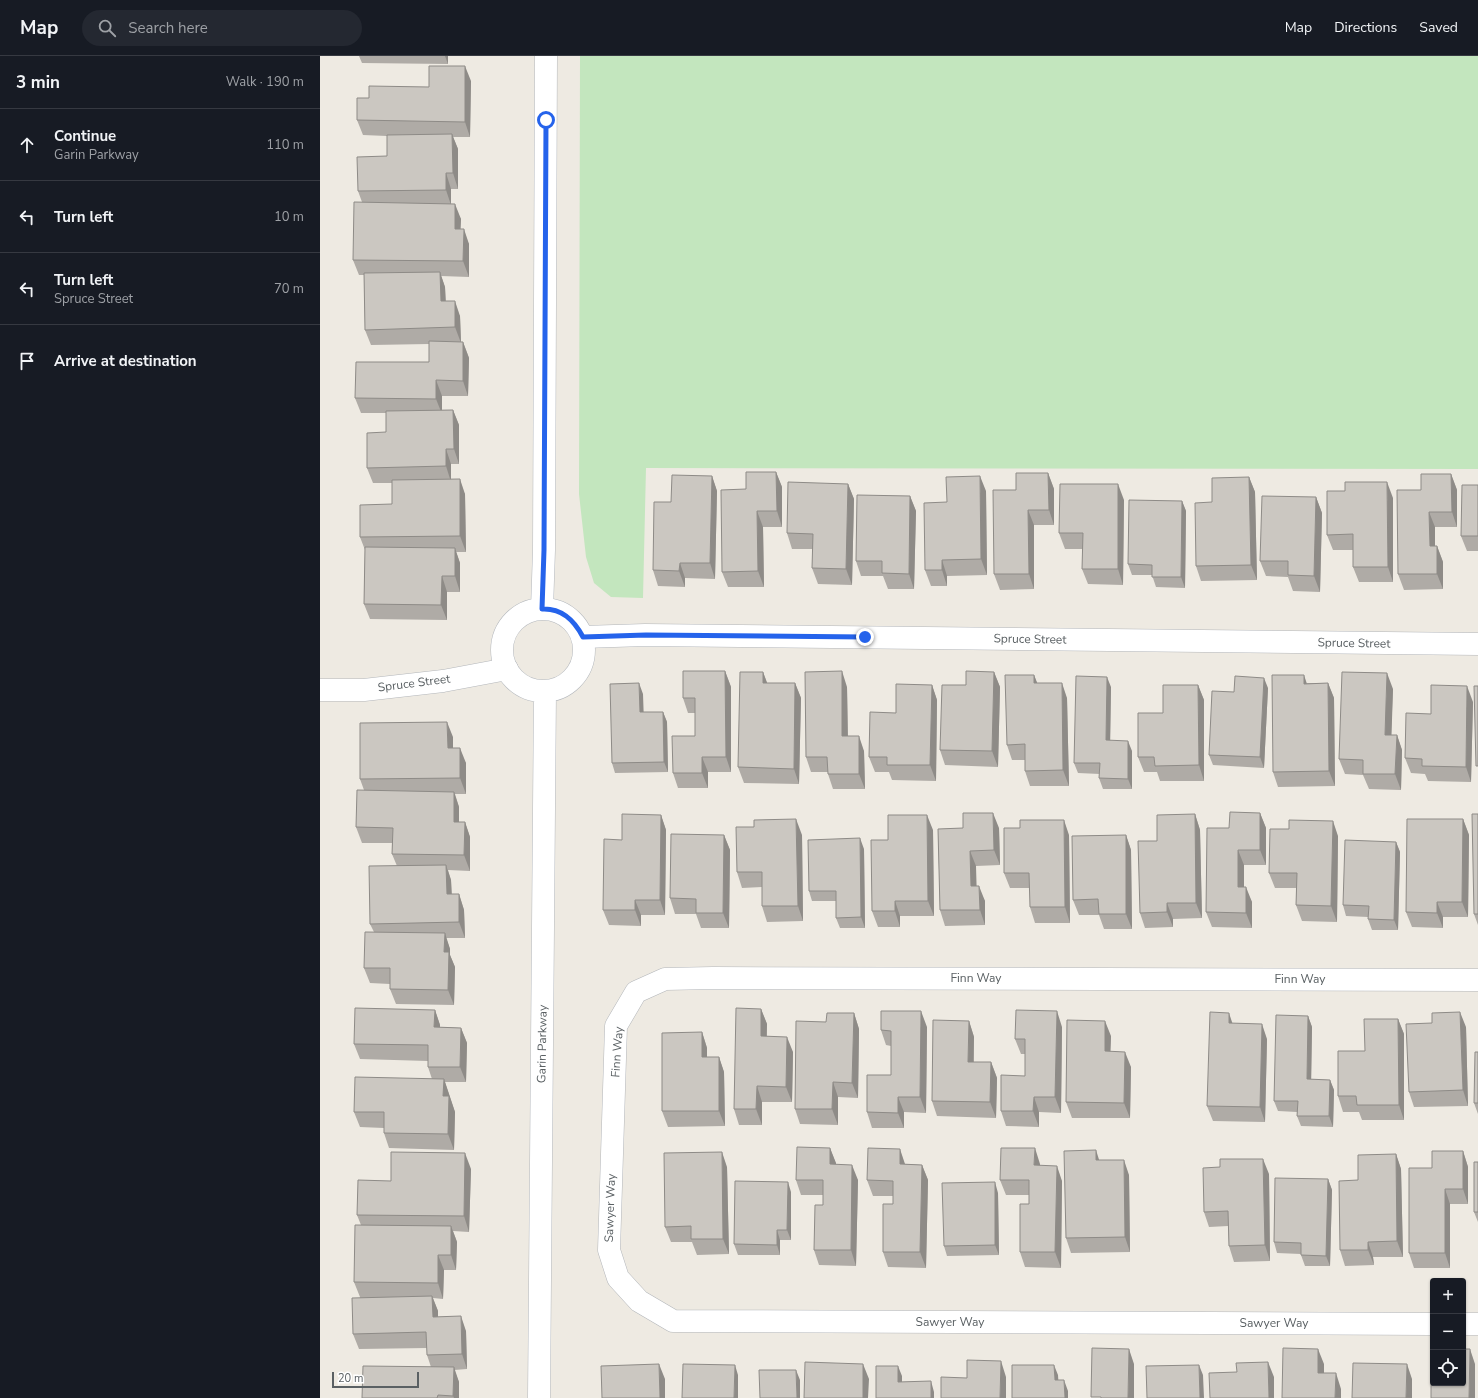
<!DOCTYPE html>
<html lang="en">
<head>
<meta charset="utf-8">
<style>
	:root { --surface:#171b24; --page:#242831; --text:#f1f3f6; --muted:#9ea1a6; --line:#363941 }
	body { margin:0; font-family:"Nunito Sans",sans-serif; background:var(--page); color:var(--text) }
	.controls { position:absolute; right:12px; bottom:12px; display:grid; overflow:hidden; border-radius:4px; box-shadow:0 1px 3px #0004 }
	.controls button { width:36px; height:36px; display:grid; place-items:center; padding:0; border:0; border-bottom:1px solid var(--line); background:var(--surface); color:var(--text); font:20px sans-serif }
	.scale { position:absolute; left:12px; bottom:10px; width:87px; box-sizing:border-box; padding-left:4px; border:2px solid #5a6063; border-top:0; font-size:11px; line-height:14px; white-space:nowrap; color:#5a6063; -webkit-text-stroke:3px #fff; paint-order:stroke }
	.stop { position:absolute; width:12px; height:12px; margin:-9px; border:3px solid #2563eb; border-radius:50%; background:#fff }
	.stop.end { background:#2563eb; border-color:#fff; box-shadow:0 1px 4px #0008 }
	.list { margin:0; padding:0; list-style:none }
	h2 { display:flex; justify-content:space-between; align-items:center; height:52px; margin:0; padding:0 16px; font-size:17px }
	h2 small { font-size:13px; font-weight:400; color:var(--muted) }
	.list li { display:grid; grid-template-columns:26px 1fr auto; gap:12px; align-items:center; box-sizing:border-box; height:72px; padding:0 16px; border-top:1px solid var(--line) }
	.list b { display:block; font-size:15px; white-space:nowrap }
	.list p { margin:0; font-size:13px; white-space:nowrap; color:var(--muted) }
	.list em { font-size:13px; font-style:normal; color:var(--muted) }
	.icon { flex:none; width:22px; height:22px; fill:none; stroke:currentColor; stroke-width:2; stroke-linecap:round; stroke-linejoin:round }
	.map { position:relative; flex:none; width:1158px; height:1342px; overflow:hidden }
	header { display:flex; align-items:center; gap:24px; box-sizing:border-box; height:56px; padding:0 20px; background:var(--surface); border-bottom:1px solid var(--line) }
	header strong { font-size:19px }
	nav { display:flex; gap:22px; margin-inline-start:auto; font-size:14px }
	.search { width:280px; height:36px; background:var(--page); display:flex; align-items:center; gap:10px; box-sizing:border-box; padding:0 14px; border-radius:22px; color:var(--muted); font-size:15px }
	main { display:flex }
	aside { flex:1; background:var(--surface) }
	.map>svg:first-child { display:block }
	.green { fill:#c3e6be }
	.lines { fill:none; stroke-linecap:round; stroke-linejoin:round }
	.street-casing { stroke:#b3b6ba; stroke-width:23 }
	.secondary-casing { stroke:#b4b8bd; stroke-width:23 }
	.street { stroke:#fff; stroke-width:22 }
	.secondary { stroke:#fff; stroke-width:22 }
	.wall { fill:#afaba6 }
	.shaded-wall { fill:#8e8b87 }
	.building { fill:#cbc7c1; stroke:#8e8b87 }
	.route { stroke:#2563eb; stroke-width:5 }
	.labels { text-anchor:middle; stroke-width:3; stroke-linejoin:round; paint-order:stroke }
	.street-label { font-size:12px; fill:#5a6063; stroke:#fff }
</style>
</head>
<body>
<header>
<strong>Map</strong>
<div class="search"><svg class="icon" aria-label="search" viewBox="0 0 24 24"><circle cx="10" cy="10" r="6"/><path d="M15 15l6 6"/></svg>Search here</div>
<nav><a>Map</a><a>Directions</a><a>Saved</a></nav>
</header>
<main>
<aside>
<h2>3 min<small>Walk · 190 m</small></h2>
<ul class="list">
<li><svg class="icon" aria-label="ahead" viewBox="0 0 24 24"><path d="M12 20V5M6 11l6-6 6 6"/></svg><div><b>Continue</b><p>Garin Parkway</p></div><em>110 m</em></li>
<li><svg class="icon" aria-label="left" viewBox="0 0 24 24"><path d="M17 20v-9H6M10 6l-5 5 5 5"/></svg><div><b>Turn left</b></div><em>10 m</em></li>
<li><svg class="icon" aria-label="left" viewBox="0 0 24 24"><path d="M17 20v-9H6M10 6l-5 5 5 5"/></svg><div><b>Turn left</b><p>Spruce Street</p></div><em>70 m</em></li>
<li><svg class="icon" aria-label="arrive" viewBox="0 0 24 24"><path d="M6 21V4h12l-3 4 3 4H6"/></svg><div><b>Arrive at destination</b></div></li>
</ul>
</aside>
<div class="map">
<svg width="1158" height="1342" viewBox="0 0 1158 1342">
	<rect width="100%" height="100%" fill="#eeeae2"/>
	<!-- green -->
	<path class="green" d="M260,0H1158V413L326,412L323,542L291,541L274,527L266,501L259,438Z"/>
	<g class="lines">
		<!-- street casing -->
		<g class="street-casing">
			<path id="street" d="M263,581L325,579L1158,588
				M0,634H44L123,625L187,613
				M1113,1268L353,1265L319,1245L298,1222L289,1194L296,970L316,936L345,923L393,922L1158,924
				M1143,1268H1158"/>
		</g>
		<!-- secondary casing -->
		<g class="secondary-casing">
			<path id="secondary" d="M222,553L224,494L226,0
				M182 594a41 41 0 1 1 82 0a41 41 0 1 1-82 0Z
				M219,1342L225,635"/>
		</g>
		<!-- street -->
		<use href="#street" class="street"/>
		<!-- secondary -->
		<use href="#secondary" class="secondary"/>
	</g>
	<!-- wall -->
	<path class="wall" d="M39,0H128V8L42,7Z
		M151,25L150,81H133L138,93V133H131V148L141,163L140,173L149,188V221L121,220L125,231L126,245L140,260L141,286H143L149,302L148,340H122V354H133L139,369V408H131V423L145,438L146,496H136L140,507V536H127V564L50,563L44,548L45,494L40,481L72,448V427H53L47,412L66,376V357H41L35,342L109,306V288L51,289L45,274L44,219H39L33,204L42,146L38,135L67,100V80L43,79L37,64L49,42L109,31Z
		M456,416L462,431V471H443L444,531H408L402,516L426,433Z
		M728,417L734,433V469H714V533L680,534L674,518L696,434Z
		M1131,418L1137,434V471H1115V490H1117L1123,506V533L1084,534L1078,518L1101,434Z
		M392,420L397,435L395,523L365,522V531L338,530L333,514L351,446Z
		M929,421L935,436L937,524L881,525L876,510L892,446Z
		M528,428L534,443L532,529L498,528L492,512L493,493H472L467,477Z
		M1158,429V495H1147L1141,480Z
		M666,435L667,519L627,520V530H611L605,514L627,446Z
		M590,440L596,455L594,533H568L563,520H541L536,505Z
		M996,441L1002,457L1000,536L973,535L968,521L946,520L940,505Z
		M1073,442V526H1039L1033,511V494H1013L1007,479Z
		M804,444L803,529L768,528L762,513L763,493H745L739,477Z
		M862,445L866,455L865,532L836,531L832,519H812L808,508Z
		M405,615L411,631V716H388V732H358L353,717L375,680V657H368L363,642Z
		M443,616L447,627H475L481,642L479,728L424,727L418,711Z
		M674,616L680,631L678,711L625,709L620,694L646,629Z
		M714,619L717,627L747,642L749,730H710L705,715V704H692L687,689Z
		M987,627H1008L1014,642L1015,730L958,731L953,716Z
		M612,629L617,644L616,725L572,724L569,716H555L549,701L576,657Z
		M878,629L884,644V725H840L837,716H824L818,701L843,657Z
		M527,631L528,680L544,695L545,733H513L508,718V716H491L486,701Z
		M791,631L790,684L812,695V733H783L779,722L780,718L758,717L754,707Z
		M948,632L944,712L893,709L889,699L914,636Z
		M1073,633L1071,679H1077L1082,694L1081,734L1049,733L1043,719L1025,718L1019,703Z
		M323,638V656H343L347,666L348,716L295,717L292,707Z
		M1153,646L1151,726L1108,725L1105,718L1091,717L1085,702Z
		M133,681V692L146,707V738H135L139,751V766H145L150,781V815L128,814L131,824L132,838H139L144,854L145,882H126L130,893V899L135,911L134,949L76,948L70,933V928L50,927L44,912L54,876L50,868L77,810L72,798V787H42L36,771L44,734L40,723Z
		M940,757L946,772V809H924V831L932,846V872L892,871L886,856L909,772Z
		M875,758L880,774L882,862L853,863V871L825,872L820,857L837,785Z
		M1158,758V869L1154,858Z
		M341,759L346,774L345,859H321V870L289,869L283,854L302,784Z
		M1143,763L1149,779L1148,861H1123V872L1092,871L1086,856Z
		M679,772L680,809L656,810V830L665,845V869L625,870L620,854L618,773Z
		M613,774L614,860H580V871H558L552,855L568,784Z
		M404,779L410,794L409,872H381L376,858H355L350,842Z
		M482,779L483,865L447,866L442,850V831L422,832L417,816Z
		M749,779L750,867H715L710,851V832H690L684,817Z
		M806,779L811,794L812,873H784L779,859H759L753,844Z
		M1018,780L1017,866L982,865L976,849V832H955L949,817Z
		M1076,786L1080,796L1078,874H1052L1048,863V861L1026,860L1023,849Z
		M544,793L545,872H520L516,862V845H492L489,835Z
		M441,953L447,968V980L473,996L472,1046H442V1069H419L414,1053Z
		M115,954L120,969V971L141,972L147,987L146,1026H125L135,1056L134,1094L69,1092L64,1077V1072L40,1071L34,1056L112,1023L108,1011V1005L40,1003L34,988Z
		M534,957L539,973L538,1042L518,1041V1069L480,1068L475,1053L506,966Z
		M988,960L992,971L991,1023L1010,1024L1014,1034L1013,1071L981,1070L977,1060V1056L958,1055L954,1045Z
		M1078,963L1084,978V1064H1042L1039,1056H1023L1018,1040L1045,995Z
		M649,965L654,981V1006H671L677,1022L676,1062L617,1060L612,1045Z
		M607,971L606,1057L584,1056V1072H552L547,1056L571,1019V990L566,989L561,974Z
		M742,971L741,1057L719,1056V1071L686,1070L681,1055L705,1020V998H701L695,983Z
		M1146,971L1148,1050L1094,1051L1089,1036Z
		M382,976L387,992V1001H399L404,1016L405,1070L348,1071L342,1055Z
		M791,980L790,995L811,1011L810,1062H752L746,1046Z
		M947,983L945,1066L893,1065L887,1050Z
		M1158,996V1058L1154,1047Z
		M510,1092L516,1108L538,1124L536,1210L499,1209L494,1194L503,1149V1139H481L476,1124Z
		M1143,1095L1148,1111V1148H1130V1212H1094L1089,1197L1112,1112Z
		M1076,1098L1081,1113L1083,1201H1053L1054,1209L1025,1210L1020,1194L1038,1124Z
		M779,1104L809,1119L810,1196L751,1197L746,1182Z
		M1158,1106V1166L1154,1156Z
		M585,1108L602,1109L608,1124L606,1212L568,1211L563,1196L573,1148V1140H553L547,1124Z
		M720,1108V1109L742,1125L741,1212L705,1211L700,1196L709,1148V1139H686L680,1124Z
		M407,1111L409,1198L377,1199L372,1186H351L345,1171Z
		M151,1113L149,1176L133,1175L137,1186L136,1214H124L123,1243L113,1242L118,1255V1261L146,1275L147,1313L134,1314L139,1326V1342H42L111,1311L107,1299V1292L39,1293L33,1278L40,1241L34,1226L41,1169L37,1159L71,1125Z
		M949,1118L950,1205L914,1206L909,1190L908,1170L889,1171L884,1156Z
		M1008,1123L1012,1134L1010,1210H985L981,1199V1198L957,1197L954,1186Z
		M471,1136V1184H460V1199H418L414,1188Z
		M678,1137L679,1199L627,1200L624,1190Z"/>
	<!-- shaded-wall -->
	<path class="shaded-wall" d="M125,0H128V8Z
		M145,10L151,25L150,81L145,66Z
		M132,78L138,93V133L133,117Z
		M126,117L131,133V149L126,134Z
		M135,148L141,163L140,188L135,173Z
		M144,173L149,188V221L143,205Z
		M120,216L125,231L126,261L121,245Z
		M135,245L140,260L141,287L135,271Z
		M143,286L149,302L148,340L143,325Z
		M116,324L122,340V358L116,343Z
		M133,354L139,369V408L134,393Z
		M126,393L131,408V426L126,410Z
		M456,416L462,431V471L457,455Z
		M728,417L734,433V469L729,454Z
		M1131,418L1137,434V471L1132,456Z
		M392,420L397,435L395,523L390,507Z
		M660,420L666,435L667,519L661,503Z
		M929,421L935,436L937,524L931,509Z
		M140,423L145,438L146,496L140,480Z
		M1067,426L1073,442V526L1068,511Z
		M528,428L534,443L532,529L526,513Z
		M798,428L804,444L803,529L798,513Z
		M590,440L596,455L594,533L589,518Z
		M996,441L1002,457L1000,536L994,520Z
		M862,445L866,455L865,532L861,521Z
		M708,454L714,469V533L709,518Z
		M437,455L443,471L444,531L438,515Z
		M1109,456L1115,471V506L1110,490Z
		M1117,490L1123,506V533L1117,518Z
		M135,492L140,507V536L135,520Z
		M622,504L627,520V530L622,514Z
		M360,507L365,522V531L359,515Z
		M122,520L127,536V564L121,549Z
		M405,615L411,631V716L406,701Z
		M522,615L527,631L528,695L522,680Z
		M443,616L449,632L443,627Z
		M674,616L680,631L678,711L672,695Z
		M1067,617L1073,633L1071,694L1065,679Z
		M714,619L720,634L714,627Z
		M984,619L989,634L984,628Z
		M787,621L791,631L790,695L786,684Z
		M944,622L948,632L944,712L940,701Z
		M319,627L323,638L324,667L320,656Z
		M475,627L481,642L479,728L474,713Z
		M742,627L747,642L749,730L743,714Z
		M1008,627L1014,642L1015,730L1009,715Z
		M612,629L617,644L616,725L610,709Z
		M878,629L884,644V725L879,709Z
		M1147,630L1153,646L1151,726L1146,711Z
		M343,656L347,666L348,716L344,706Z
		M127,666L133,681V707L128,692Z
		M1077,679L1082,694L1081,734L1075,718Z
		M539,680L544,695L545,733L539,718Z
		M808,685L812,695V733L808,723Z
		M140,692L146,707V738L140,722Z
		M382,701L388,716V732L382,717Z
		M134,736L139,751V781L134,766Z
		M673,757L679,772L680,809L674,794Z
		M940,757L946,772V809L940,794Z
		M875,758L880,774L882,862L876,847Z
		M341,759L346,774L345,859L340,844Z
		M607,759L613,774L614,860L608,845Z
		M476,763L482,779L483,865L478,850Z
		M1143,763L1149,779L1148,861L1142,846Z
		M744,764L749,779L750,867L745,851Z
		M1013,765L1018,780L1017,866L1011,850Z
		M145,766L150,781V815L144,799Z
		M404,779L410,794L409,872L403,857Z
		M806,779L811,794L812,873L806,858Z
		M540,782L544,793L545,872L541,861Z
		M1076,786L1080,796L1078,874L1074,864Z
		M918,794L924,809V846L918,831Z
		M650,795L656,810L657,845L651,830Z
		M126,809L131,824L132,854L127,838Z
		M659,830L665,845V869L660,854Z
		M926,831L932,846V872L926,857Z
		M139,838L144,854L145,882L139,866Z
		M315,844L321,859V870L315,854Z
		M575,845L580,860V871L575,855Z
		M1117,846L1123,861V872L1117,857Z
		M847,847L853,863V871L847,856Z
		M125,877L130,893V899L135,911L134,949L128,934L124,896Z
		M441,953L447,968L446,996L441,980Z
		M115,954L120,969V987L114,971Z
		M601,955L607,971L606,1057L600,1041Z
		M737,955L742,971L741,1057L735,1041Z
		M1140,956L1146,971L1148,1050L1143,1034Z
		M534,957L539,973L538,1042L532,1027Z
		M909,957L914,972L909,967Z
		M988,960L992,971L991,1034L987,1023Z
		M1078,963L1084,978V1064L1079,1049Z
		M649,965L654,981L653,1021L648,1006Z
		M785,965L791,980L790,1011L785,995Z
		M942,968L947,983L945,1066L940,1051Z
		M141,972L147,987L146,1026L140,1011Z
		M382,976L387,992V1016L382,1001Z
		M467,981L473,996L472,1046L466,1031Z
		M805,996L811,1011L810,1062L804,1047Z
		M399,1001L404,1016L405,1070L399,1055Z
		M671,1006L677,1022L676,1062L670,1046Z
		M124,1023L135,1056L134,1094L128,1078L123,1040Z
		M1010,1024L1014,1034L1013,1071L1009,1060Z
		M513,1026L518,1041V1069L512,1053Z
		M437,1030L442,1046V1069L436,1053Z
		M578,1041L584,1056V1072L578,1057Z
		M714,1041L719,1056V1071L713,1055Z
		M510,1092L516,1107L515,1124L510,1108Z
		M715,1092L720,1108V1125L714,1109Z
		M580,1093L585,1108H580Z
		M776,1094L781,1110L776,1104Z
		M1143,1095L1148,1111V1148L1143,1133Z
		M402,1096L407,1111L409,1198L403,1183Z
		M145,1097L151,1113L149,1176L144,1160Z
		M1076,1098L1081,1113L1083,1201L1077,1185Z
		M943,1103L949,1118L950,1205L945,1189Z
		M804,1104L809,1119L810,1196L805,1181Z
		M532,1109L538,1124L536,1210L531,1194Z
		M602,1109L608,1124L606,1212L600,1196Z
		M737,1110L742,1125L741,1212L735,1196Z
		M1008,1123L1012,1134L1010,1210L1006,1200Z
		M468,1126L471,1136V1184L467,1174Z
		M675,1126L678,1137L679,1199L675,1189Z
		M1125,1133L1130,1148V1212L1125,1197Z
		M131,1170L137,1186L136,1214L131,1199Z
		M457,1174L460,1184V1199L457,1189Z
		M1048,1186L1053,1201L1054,1209L1048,1194Z
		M118,1199L124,1214L123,1243L118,1227Z
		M112,1240L118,1255V1276L113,1261Z
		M141,1260L146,1275L147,1313L142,1298Z
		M809,1293L814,1308V1342H808Z
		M998,1293L1004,1308V1333L998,1317Z
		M1150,1293L1155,1308V1342H1149Z
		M681,1305L686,1321V1342H680Z
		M948,1306L954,1321V1342H949Z
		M339,1308L345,1323V1342H340Z
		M543,1308L549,1323L548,1342H543Z
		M1087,1308L1092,1323V1342H1086Z
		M415,1309L418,1319V1342H414Z
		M734,1309L738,1319L739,1335L735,1324Z
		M879,1309L883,1319L884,1342H880Z
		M578,1310L582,1320V1336L578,1326Z
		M134,1311L139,1326V1342H134L133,1340Z
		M476,1314L480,1324V1342H477Z
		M1016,1317L1021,1333V1342H1015Z
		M744,1324L748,1335V1342H745Z
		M611,1325L614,1336V1342H611Z"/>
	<!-- building -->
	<path class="building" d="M109,10H145V66L37,64V42H49V30L109,31Z
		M132,78L133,117H126V134L38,135L37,101L67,100V79Z
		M34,146L135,148V173H144L143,205L33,204Z
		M120,216L121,245H135V271L45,274L44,217Z
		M109,285L143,286V325L116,324V343L35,342L36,306H109Z
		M133,354L134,393H126V410L47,412V377L66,376V355Z
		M426,416H456L457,455H437L438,515L402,516L401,434L426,433Z
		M696,417H728L729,454H708L709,518H674L673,434H696Z
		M1101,418H1131L1132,456H1109L1110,490H1117V518H1078L1077,434H1101Z
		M352,419L392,420L390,507H360L359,515L333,514L334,446H351Z
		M660,420L661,503L622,504V514H605L604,447L627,446L626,421Z
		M929,421L931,509L876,510L875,447L892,446V422Z
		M140,423V480L40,481V449L72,448V424Z
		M468,426L528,428L526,513L492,512L493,478L467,477Z
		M1025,426H1067L1068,511H1033V478L1007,479V435H1025Z
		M740,428H798V513H762L763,477H739Z
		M1142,429H1158V480H1141Z
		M537,439L590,440L589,518L562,517V505H536Z
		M942,440L996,441L994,520L968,519V505H940Z
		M809,444L862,445L861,521H832V509L808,508Z
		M45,491L135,492V520H122L121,549L44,548Z
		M363,615H405L406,701H382V717H353L352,680H375V642H363Z
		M522,615V680H539V718H508L507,701H486L485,616Z
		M646,615L674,616L672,695L620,694L622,629H646Z
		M420,616H443V627H475L474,713L418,711Z
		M1022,616L1067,617L1065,679H1077L1075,718H1043V704L1019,703Z
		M685,619H714V627H742L743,714L705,715V688L687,689Z
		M952,619H984V628L1008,627L1009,715L953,716Z
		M756,620L787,621L786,684L808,685V723L779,722L780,707H754Z
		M915,620L944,622L940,701L889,699L892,635L914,636Z
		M319,627L320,656H343L344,706L292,707L290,628Z
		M576,628L612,629L610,709H567V701H549L550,656L576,657Z
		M843,629H878L879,709L835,710L834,701H818V657H843Z
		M1111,629L1147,630L1146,711L1102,710V703L1085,702L1086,657L1111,658Z
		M1154,630H1158V710H1156Z
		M127,666L128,692H140V722L40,723V667Z
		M37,734L134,736V766H145L144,799L72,798L73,772L36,771Z
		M910,756L940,757V794H918V831H926V857L886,856L887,772H909Z
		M643,757H673L674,794L650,795L651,830H659L660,854H620L618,773L643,772Z
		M302,758L341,759L340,844H315V854H283L284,783L302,784Z
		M875,758L876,847H847V856L820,857L818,785H837V759Z
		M1152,758H1158V858H1154Z
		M568,759H607L608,845H575V855H552L551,784H568Z
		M476,763L478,850H442V816H417L416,771H434V764Z
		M1087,763H1143L1142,846H1117V857L1086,856Z
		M700,764H744L745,851H710L709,817H684V772H700Z
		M969,764L1013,765L1011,850L976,849L977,817H949L950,773H969Z
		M351,778L404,779L403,857H376V843L350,842Z
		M806,779V858H779L778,843L753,844L752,780Z
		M540,782L541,861L516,862V835H489L488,784Z
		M1025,784L1076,786L1074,864L1048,863L1049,850L1023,849Z
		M126,809L127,838H139V866L50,868L49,810Z
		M45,876L125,877L124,896H129L128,934L70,933V912H44Z
		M35,952L115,954L114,971L141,972L140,1011H108V989L34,988Z
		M416,952L441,953V980L467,981L466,1031L437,1030L436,1053H414Z
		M696,954L737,955L735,1041H714L713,1055H681V1019L705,1020V983H695Z
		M561,955H601L600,1041H578V1057L547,1056V1019H571V975L561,974Z
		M890,956L909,957V967L942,968L940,1051L887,1050Z
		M1140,956L1143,1034L1089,1036L1086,968L1112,967V957Z
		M507,957H534L532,1027L513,1026L512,1053H475L476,965L506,966Z
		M956,959L988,960L987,1023L1010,1024L1009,1060H977L978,1045H954Z
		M1044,963H1078L1079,1049H1037L1036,1040H1018V995H1045Z
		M613,964L649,965L648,1006H671L670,1046L612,1045Z
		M747,964L785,965V995L805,996L804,1047L746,1046Z
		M382,976V1001H399V1055H342V977Z
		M1155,996H1158V1047H1154Z
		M35,1021L124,1023L123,1040H129L128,1078L64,1077V1056H34Z
		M477,1091L510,1092V1108L532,1109L531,1194H494L495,1149H503V1124H476Z
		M548,1092L580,1093V1108L602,1109L600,1196H563V1148H573V1125L547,1124Z
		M681,1092H715L714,1109L737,1110L735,1196H700V1148H709V1124H680Z
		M776,1094V1104H804L805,1181L746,1182L744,1095Z
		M1112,1095H1143V1133H1125V1197H1089V1112H1112Z
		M71,1096L145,1097L144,1160L37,1159L38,1124L71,1125Z
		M402,1096L403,1183H371V1170L345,1171L344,1097Z
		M1076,1098L1077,1185L1048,1186V1194H1020L1019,1125L1038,1124V1099Z
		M900,1103H943L945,1189L909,1190L908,1155L884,1156L883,1112L900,1111Z
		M1154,1106H1158V1156H1154Z
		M955,1122L1008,1123L1006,1200L981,1199V1187L954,1186Z
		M415,1125L468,1126L467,1174H457V1189L414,1188Z
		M675,1126V1189L624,1190L622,1127Z
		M35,1169L131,1170V1199H118V1227L34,1226Z
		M112,1240L113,1261L141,1260L142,1298L107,1299L106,1276L33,1278L32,1242Z
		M772,1292L809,1293L808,1342H781V1341H771Z
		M963,1292L998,1293V1317H1016L1015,1342H962Z
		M1111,1292H1113V1327H1143V1293H1150L1149,1342H1111Z
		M647,1304L681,1305L680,1342H621V1321L647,1322Z
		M485,1306L543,1308V1342H484Z
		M948,1306L949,1342H890L889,1317L917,1316L916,1307Z
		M1033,1307L1087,1308L1086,1342H1032Z
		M339,1308L340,1342H282L281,1310Z
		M363,1308L415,1309L414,1342H362Z
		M692,1309H734L735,1324H744L745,1342H692Z
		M879,1309L880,1342H827L826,1310Z
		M43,1310L134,1311L133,1340L118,1339L117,1342H42Z
		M556,1310H578V1326L611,1325V1342H556Z
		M439,1314H476L477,1342H440Z"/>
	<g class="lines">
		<!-- route -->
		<path class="route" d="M226,64L224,494L222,553C242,552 254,564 263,581L326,579L545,581"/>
	</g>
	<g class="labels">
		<!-- street labels -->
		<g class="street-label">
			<text transform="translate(710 583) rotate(1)" y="4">Spruce Street</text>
			<text transform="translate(1034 587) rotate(1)" y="4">Spruce Street</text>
			<text transform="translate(94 627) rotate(-7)" y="4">Spruce Street</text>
			<text x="656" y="926">Finn Way</text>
			<text x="980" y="927">Finn Way</text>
			<text transform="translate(222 988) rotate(-89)" y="4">Garin Parkway</text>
			<text transform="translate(297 996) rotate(-86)" y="4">Finn Way</text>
			<text transform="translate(290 1152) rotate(-88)" y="4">Sawyer Way</text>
			<text x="630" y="1270">Sawyer Way</text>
			<text x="954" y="1271">Sawyer Way</text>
		</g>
	</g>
</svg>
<div class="controls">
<button>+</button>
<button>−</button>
<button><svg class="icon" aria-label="locate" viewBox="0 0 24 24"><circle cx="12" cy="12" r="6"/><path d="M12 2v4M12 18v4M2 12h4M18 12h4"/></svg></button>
</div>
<div class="scale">20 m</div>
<div class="stop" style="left:226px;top:64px"></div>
<div class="stop end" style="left:545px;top:581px"></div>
</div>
</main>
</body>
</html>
